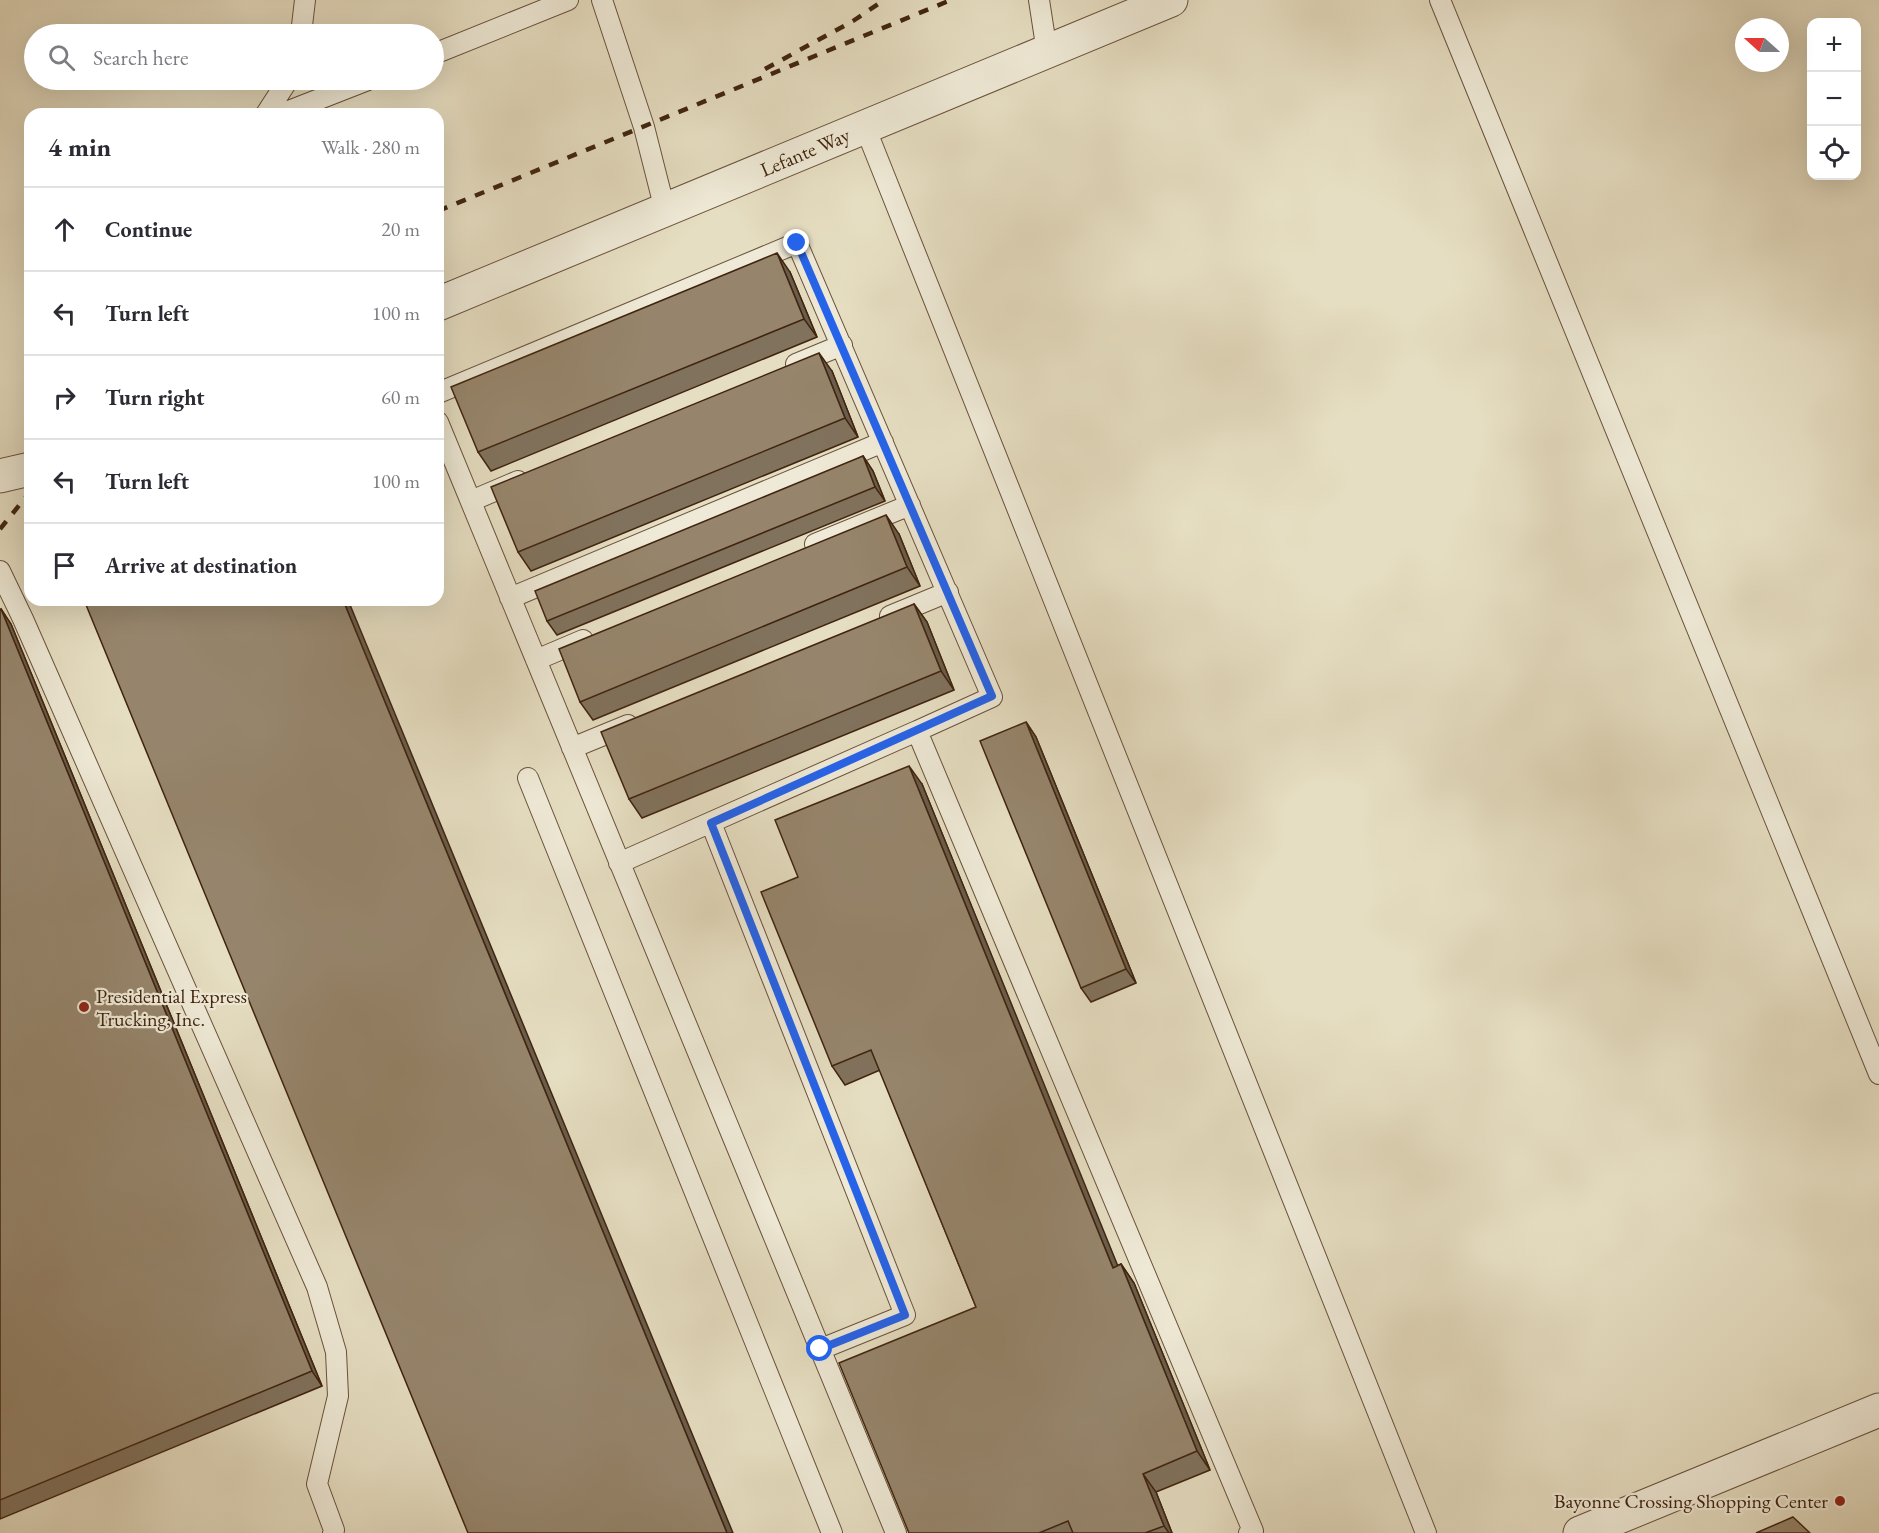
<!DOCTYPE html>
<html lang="en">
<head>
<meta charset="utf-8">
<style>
	:root { --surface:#fff; --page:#f7f7f7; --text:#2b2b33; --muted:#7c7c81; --line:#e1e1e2 }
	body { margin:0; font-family:"EB Garamond",serif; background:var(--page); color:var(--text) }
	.controls { position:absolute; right:18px; top:18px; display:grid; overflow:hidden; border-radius:12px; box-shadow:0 6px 24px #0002 }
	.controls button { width:54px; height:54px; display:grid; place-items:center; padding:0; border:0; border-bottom:2px solid var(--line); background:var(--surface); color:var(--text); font:30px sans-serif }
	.compass { position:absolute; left:1735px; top:18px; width:54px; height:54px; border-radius:50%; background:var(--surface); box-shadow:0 6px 24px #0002; rotate:291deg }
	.stop { position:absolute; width:18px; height:18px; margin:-14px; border:4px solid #2563eb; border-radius:50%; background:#fff }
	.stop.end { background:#2563eb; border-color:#fff; box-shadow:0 2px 6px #0008 }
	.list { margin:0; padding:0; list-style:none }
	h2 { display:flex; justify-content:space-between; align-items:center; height:78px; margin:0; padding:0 24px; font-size:26px }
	h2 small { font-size:20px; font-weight:400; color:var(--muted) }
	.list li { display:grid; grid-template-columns:39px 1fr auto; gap:18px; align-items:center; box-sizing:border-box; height:84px; padding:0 24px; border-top:2px solid var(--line) }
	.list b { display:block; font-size:22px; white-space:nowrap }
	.list em { font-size:20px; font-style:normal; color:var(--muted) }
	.icon { flex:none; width:33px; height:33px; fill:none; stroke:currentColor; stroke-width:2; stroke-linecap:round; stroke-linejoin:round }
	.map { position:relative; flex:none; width:1879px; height:1533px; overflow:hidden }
	.search { position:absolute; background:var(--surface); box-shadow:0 6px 24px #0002; left:24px; top:24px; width:420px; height:66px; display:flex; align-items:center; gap:15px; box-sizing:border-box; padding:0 21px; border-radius:33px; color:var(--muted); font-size:22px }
	.panel { position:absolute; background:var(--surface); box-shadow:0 6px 24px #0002; left:24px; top:108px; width:420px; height:498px; border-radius:18px }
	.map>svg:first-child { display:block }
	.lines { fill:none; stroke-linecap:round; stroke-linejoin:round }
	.service-casing { stroke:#6a523c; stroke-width:22 }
	.minor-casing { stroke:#6a523c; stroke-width:35 }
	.tertiary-casing { stroke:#6a523c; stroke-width:35 }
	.service { stroke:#efead7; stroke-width:20 }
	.minor { stroke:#efead7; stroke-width:33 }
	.tertiary { stroke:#efead7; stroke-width:33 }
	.rail { stroke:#40240f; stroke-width:4.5; stroke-dasharray:10 10; stroke-linecap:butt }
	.wall { fill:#81725d; stroke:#40240f; stroke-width:1.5 }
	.shaded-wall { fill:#695d4c; stroke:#40240f; stroke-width:1.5 }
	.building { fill:#96856c; stroke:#40240f; stroke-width:1.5 }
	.route { stroke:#2563eb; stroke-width:8 }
	.poi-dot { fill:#8f2418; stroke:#efead7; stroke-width:2 }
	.labels { text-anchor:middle; stroke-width:4.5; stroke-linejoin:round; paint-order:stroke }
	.street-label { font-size:20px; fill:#40240f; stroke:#efead7 }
	.poi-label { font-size:20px; fill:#40240f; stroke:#efead7; text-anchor:start }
</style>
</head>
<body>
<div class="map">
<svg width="1879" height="1533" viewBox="0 0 1879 1533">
	<rect width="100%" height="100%" fill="#e6dec2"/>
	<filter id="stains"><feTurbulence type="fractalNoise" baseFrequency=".00333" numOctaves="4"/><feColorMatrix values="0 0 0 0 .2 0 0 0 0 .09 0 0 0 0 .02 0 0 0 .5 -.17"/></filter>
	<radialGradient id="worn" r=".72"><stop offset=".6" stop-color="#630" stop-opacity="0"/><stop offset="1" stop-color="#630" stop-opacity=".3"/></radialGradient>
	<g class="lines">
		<!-- service casing -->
		<g class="service-casing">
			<path id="service" d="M602,0L644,127L665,210
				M1039,0L1047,52
				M1440,0L1879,1074
				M301,34L305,0
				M434,54L568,0
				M266,114L288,80
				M281,114L368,80
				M865,127L1426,1533
				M796,364L842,345
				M438,393L797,243L992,697L917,731L1253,1531L1249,1533
				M438,422L896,1533
				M471,501L518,481
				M815,544L910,505
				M0,571L23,619L317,1287L336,1352L338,1396L317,1484L334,1530L333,1533
				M510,598L883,442
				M890,616L948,592
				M536,660L583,640
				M572,748L628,725
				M528,778L832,1533
				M711,823L905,1315L821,1349
				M619,863L917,731"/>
		</g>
		<!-- minor casing -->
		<g class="minor-casing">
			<path id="minor" d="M438,304L1171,0
				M0,476L30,469"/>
		</g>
		<!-- tertiary casing -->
		<g class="tertiary-casing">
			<path id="tertiary" d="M1580,1533L1879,1410"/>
		</g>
		<!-- service -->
		<use href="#service" class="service"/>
		<!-- minor -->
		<use href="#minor" class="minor"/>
		<!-- tertiary -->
		<use href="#tertiary" class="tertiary"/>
		<!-- rail -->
		<path class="rail" d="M765,69L853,21L884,0
			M438,211L951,0
			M0,529L30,492"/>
	</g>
	<!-- wall -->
	<path class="wall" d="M790,272L817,337L491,471L478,452Z
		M832,371L858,437L531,571L518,552Z
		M863,456L873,471L885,501L557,635L547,621Z
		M899,534L920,586L593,720L580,702Z
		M914,604L927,622L954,690L642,818L629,799Z
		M1,609L11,624L322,1386L0,1519V610Z
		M1026,722L1036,737L1136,983L1091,1002L1081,988Z
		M922,784L1117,1266L1121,1264L1134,1283L1210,1470L1156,1492L1172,1533H909L976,1307L880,1070L845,1085L832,1066L798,877Z"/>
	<!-- shaded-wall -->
	<path class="shaded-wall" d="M777,253L790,272L817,337L804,319Z
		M819,353L832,371L858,437L845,418Z
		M863,456L873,471L885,501L875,487Z
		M886,515L899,534L920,586L907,567Z
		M343,600H348L733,1533H727Z
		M914,604L927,622L954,690L941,671Z
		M1,609L11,624L322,1386L312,1371Z
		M1026,722L1036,737L1136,983L1126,969Z
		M909,766L922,784L1126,1286L1113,1268Z
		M1121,1264L1134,1283L1210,1470L1197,1451Z
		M1143,1474L1156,1492L1172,1533H1169L1164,1526Z"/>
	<!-- building -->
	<path class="building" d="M777,253L804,319L478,452L451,387Z
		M819,353L845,418L518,552L491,487Z
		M863,456L875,487L547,621L535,591Z
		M886,515L907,567L580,702L559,649Z
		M84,600H343L727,1533H468Z
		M914,604L941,671L629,799L601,732Z
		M1,609L312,1371L0,1500V610Z
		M1026,722L1126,969L1081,988L980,741Z
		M909,766L1113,1268L1121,1264L1197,1451L1143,1474L1164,1526L1145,1533H1073L1068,1521L1039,1533H909L839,1363L976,1307L871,1050L832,1066L761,892L798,877L775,820Z
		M1793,1517L1810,1533H1756Z"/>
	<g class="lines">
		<!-- route -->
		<path class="route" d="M797,243L992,696L711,823L905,1315L820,1349"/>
	</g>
	<!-- markers -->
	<g class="poi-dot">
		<circle cx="84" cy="1007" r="6"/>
		<circle cx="1840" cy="1501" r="6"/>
	</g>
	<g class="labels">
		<!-- street labels -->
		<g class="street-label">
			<text transform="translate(805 152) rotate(-23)" y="7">Lefante Way</text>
		</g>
		<!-- poi labels -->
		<g class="poi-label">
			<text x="96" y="1003">Presidential Express<tspan x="96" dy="23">Trucking, Inc.</tspan></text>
			<text x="1828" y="1508" text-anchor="end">Bayonne Crossing Shopping Center</text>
		</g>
	</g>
	<rect width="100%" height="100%" filter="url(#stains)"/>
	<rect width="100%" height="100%" fill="url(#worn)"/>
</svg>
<div class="controls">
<button>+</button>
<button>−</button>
<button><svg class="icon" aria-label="locate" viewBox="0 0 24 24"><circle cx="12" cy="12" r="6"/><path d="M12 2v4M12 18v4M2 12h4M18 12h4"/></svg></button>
</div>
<svg class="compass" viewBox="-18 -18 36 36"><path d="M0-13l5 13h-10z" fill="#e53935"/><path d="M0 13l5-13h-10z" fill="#7c7c81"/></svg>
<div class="stop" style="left:820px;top:1349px"></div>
<div class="stop end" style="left:797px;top:243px"></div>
<div class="search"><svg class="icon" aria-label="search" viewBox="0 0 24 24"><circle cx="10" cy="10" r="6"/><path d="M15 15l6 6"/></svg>Search here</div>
<section class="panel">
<h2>4 min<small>Walk · 280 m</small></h2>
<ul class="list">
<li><svg class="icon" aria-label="ahead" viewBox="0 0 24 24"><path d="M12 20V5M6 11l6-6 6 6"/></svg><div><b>Continue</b></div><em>20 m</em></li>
<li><svg class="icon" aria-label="left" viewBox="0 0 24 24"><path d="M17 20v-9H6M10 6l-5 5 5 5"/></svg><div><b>Turn left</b></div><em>100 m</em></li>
<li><svg class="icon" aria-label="right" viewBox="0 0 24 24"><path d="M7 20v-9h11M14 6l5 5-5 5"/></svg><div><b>Turn right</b></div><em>60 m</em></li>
<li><svg class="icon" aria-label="left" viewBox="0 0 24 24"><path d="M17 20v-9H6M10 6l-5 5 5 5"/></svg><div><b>Turn left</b></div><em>100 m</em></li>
<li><svg class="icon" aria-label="arrive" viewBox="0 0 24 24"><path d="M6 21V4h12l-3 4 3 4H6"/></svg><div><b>Arrive at destination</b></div></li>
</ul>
</section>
</div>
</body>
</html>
